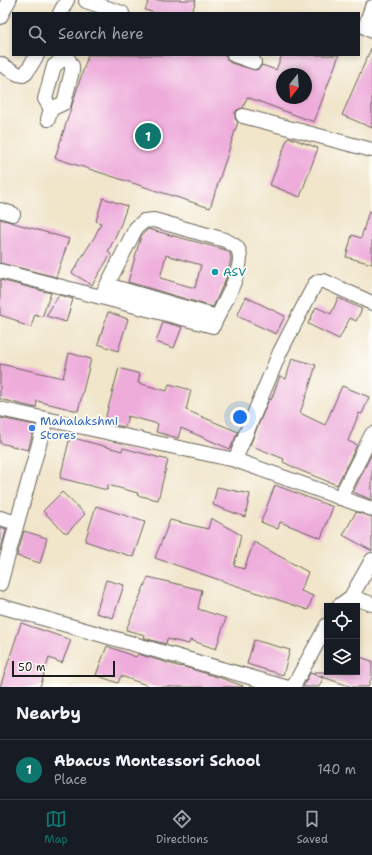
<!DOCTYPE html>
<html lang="en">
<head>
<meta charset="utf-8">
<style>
	:root { --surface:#171b24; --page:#242831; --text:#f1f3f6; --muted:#9ea1a6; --line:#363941; --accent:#0f766e }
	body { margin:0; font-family:"Shantell Sans",sans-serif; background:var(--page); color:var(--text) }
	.controls { position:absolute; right:12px; bottom:12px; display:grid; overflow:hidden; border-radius:0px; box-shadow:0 2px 6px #0003 }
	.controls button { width:36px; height:36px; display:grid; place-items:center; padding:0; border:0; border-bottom:1px solid var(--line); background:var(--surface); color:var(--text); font:20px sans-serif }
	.compass { position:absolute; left:276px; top:68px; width:36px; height:36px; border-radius:50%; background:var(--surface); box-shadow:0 2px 6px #0003; rotate:197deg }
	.scale { position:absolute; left:12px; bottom:10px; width:103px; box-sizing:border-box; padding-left:4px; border:2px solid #1c1c1c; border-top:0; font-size:11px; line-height:14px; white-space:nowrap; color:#1c1c1c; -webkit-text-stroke:3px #fdfcf7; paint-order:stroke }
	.you { position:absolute; left:240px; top:417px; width:14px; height:14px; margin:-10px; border:3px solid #fff; border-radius:50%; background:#1a73e8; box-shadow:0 0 0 6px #1a73e833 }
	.badge { display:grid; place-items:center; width:26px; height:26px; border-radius:50%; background:var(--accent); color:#fff; font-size:13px; font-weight:700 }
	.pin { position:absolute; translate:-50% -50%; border:2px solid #fff; box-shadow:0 1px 4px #0006 }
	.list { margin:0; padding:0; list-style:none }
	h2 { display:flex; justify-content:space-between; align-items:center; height:52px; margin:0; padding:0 16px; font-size:17px }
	h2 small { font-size:13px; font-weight:400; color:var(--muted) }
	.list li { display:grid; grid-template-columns:26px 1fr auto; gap:12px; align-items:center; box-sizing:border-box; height:60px; padding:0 16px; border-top:1px solid var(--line) }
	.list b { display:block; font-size:15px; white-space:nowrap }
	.list p { margin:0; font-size:13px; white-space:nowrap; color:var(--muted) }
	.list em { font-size:13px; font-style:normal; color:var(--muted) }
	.icon { flex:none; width:22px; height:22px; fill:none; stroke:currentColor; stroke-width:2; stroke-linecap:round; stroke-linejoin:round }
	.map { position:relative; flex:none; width:372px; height:687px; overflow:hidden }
	.search { position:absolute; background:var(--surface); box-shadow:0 2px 6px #0003; left:12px; right:12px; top:12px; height:44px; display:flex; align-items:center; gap:10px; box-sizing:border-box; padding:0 14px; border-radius:0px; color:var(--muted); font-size:15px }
	.sheet { height:112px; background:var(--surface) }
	nav { display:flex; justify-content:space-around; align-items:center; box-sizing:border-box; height:56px; border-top:1px solid var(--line); background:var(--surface); font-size:11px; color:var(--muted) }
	nav a { display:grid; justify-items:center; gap:2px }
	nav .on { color:var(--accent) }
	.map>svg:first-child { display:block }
	.building { fill:#eeacdb; fill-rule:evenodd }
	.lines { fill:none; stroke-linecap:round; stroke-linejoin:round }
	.minor-casing { stroke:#676259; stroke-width:16 }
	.minor { stroke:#fff; stroke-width:14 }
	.culture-dot { fill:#0f9aa8; stroke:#fdfcf7; stroke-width:1.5 }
	.shop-dot { fill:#3f7fe0; stroke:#fdfcf7; stroke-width:1.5 }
	.labels { text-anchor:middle; stroke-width:3.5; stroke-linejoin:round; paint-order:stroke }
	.culture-label { font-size:12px; fill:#0d838f; stroke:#fdfcf7; text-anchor:start }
	.shop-label { font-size:12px; fill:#366cbe; stroke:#fdfcf7; text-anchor:start }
</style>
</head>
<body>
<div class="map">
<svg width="372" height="687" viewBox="0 0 372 687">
	<rect width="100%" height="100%" fill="#fdfcf7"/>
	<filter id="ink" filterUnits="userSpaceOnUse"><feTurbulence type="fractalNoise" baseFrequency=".025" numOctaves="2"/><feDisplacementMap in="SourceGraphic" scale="8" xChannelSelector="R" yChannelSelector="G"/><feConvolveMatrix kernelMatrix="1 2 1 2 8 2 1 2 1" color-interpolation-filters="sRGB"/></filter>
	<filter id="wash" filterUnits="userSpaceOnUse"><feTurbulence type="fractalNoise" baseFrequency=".012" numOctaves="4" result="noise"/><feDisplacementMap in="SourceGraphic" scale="16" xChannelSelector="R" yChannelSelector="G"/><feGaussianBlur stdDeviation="0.9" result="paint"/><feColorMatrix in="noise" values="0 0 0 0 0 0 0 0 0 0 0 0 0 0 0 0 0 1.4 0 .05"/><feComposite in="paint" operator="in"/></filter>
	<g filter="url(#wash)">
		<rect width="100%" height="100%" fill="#f1e5ca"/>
		<g id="blocks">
			<!-- building -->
			<path class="building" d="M149,0H196L192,13H155L145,10Z
				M372,46V128L342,115Z
				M88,55H226L227,60L231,63L255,70L259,69L262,65L276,70L282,55H339L314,122L247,97L243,108L237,110L235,113V119L238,122L210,208L55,158ZM282,74H306V98H282Z
				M288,137L318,148L300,197L270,185Z
				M103,198L127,206L121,224L108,252L111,254L92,285L72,273L95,236L101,223L96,221Z
				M369,211L372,212V264L346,257L352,235L361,238Z
				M0,219L69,239L56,277L0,263Z
				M148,229L226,250L230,253L231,259L227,276L213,307L128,282L141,236ZM166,255L201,265L195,288L160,278Z
				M0,280L51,293L42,317L35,314L31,327L18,323V321L0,315Z
				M59,295L73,299L66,322L46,316Z
				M246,297L285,316L276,334L237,316Z
				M338,298L362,309L356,321L350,318L339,339L308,324L316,307L331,314Z
				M108,312L128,319L118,351L98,344Z
				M163,322L182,327L174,348L156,342Z
				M69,353L91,359L78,411L37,401L36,408L0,399V364L63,378Z
				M292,358L316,365L309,388L300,413L325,425L342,386L369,397L362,414L359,413L348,441L357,445L337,485L299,470L283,462L284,459L250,445L269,399L271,400L280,376L286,379Z
				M119,368L140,374L138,383L167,391L169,384L191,390L186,410L238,432L230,449L181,428L178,438L156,432L158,424L128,416L125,427L104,423Z
				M0,418L35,425L28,450L0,443Z
				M70,437L122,451L123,448L168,460L158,500L137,495L138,493L108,485L107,490L60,478Z
				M372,453V500L353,492Z
				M275,485L333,507L321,538L280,522L278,529L261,522Z
				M217,487L250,494L245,517L213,505Z
				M62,492L85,514L68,532H64L43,511Z
				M96,506L145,522L133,557L85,541Z
				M356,512L372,517V551L343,535Z
				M211,518L241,535L234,566L244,569L254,542L308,572L301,591L313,596L308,610L155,558L170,520L208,529Z
				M0,527L7,529L0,551Z
				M24,531L47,538L40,563L17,556Z
				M148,577L202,590L198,609L226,618L216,649L190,640L189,644L167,639L166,644L144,638L145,635L126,630Z
				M106,580L124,585L113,618L96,613Z
				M21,623L71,640L62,663L49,658L40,687H0Z
				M254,640L290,650L283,675L247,664Z
				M107,646L136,657L138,654L181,667V666L221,678L243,686V687H152L121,676L118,683L96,675Z
				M357,656L372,661V677L368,687H352L314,674V672H357Z
				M310,673L323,678L319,687H303Z"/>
		</g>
	</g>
	<g filter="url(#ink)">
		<use href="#blocks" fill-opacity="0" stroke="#676259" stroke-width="1"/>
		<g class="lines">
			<!-- minor casing -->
			<g class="minor-casing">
				<path id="minor" d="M86,1L122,13
					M372,7L365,27L372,31
					M60,13L67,0
					M0,17L9,0
					M234,55L254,62
					M0,64L18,74L23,75L26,73L37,55
					M51,109L64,103L72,71V66L66,55
					M243,116L372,150
					M48,119L51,109L45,99L54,66L66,56
					M0,210L13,214
					M0,271L213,326C220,310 245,269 239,252C238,246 230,243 225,240L154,220L144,221L136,228L101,297
					M107,285L217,317
					M0,409L235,460L372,509
					M235,460L280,352L315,284L319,281H324L372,303
					M340,498L372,434
					M0,518L17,523
					M0,584L46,419
					M351,597L372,604
					M0,606L285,687
					M339,606L351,597L372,560
					M293,687L327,625"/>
			</g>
			<!-- minor -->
			<use href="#minor" class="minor"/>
		</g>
	</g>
	<!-- markers -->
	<circle class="culture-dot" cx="215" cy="272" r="4"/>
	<circle class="shop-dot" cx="32" cy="428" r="4"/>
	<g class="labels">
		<!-- culture labels -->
		<g class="culture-label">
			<text x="223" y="276">ASV</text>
		</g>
		<!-- shop labels -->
		<g class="shop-label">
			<text x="40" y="425">Mahalakshmi<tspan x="40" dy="14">Stores</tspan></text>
		</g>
	</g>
</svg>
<div class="controls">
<button><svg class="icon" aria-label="locate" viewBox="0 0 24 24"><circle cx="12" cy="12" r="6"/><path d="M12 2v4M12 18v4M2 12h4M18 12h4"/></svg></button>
<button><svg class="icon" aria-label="layers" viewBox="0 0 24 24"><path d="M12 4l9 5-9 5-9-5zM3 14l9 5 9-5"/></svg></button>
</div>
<svg class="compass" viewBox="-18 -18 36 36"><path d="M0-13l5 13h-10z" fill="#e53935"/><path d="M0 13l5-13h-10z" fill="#9ea1a6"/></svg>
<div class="scale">50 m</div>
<div class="you"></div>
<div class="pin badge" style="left:148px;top:136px">1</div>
<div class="search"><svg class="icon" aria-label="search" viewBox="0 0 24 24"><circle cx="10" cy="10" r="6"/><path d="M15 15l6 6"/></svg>Search here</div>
</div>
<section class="sheet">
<h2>Nearby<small></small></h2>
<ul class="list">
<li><span class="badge">1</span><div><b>Abacus Montessori School</b><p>Place</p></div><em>140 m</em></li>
</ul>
</section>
<nav>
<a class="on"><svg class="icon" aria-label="map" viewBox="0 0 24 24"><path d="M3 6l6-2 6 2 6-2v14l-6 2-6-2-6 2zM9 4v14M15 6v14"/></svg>Map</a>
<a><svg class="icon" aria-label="directions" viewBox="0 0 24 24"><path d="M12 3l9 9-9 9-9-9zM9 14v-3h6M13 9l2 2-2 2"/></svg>Directions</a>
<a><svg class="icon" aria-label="saved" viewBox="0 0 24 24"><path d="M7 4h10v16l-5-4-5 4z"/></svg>Saved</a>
</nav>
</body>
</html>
